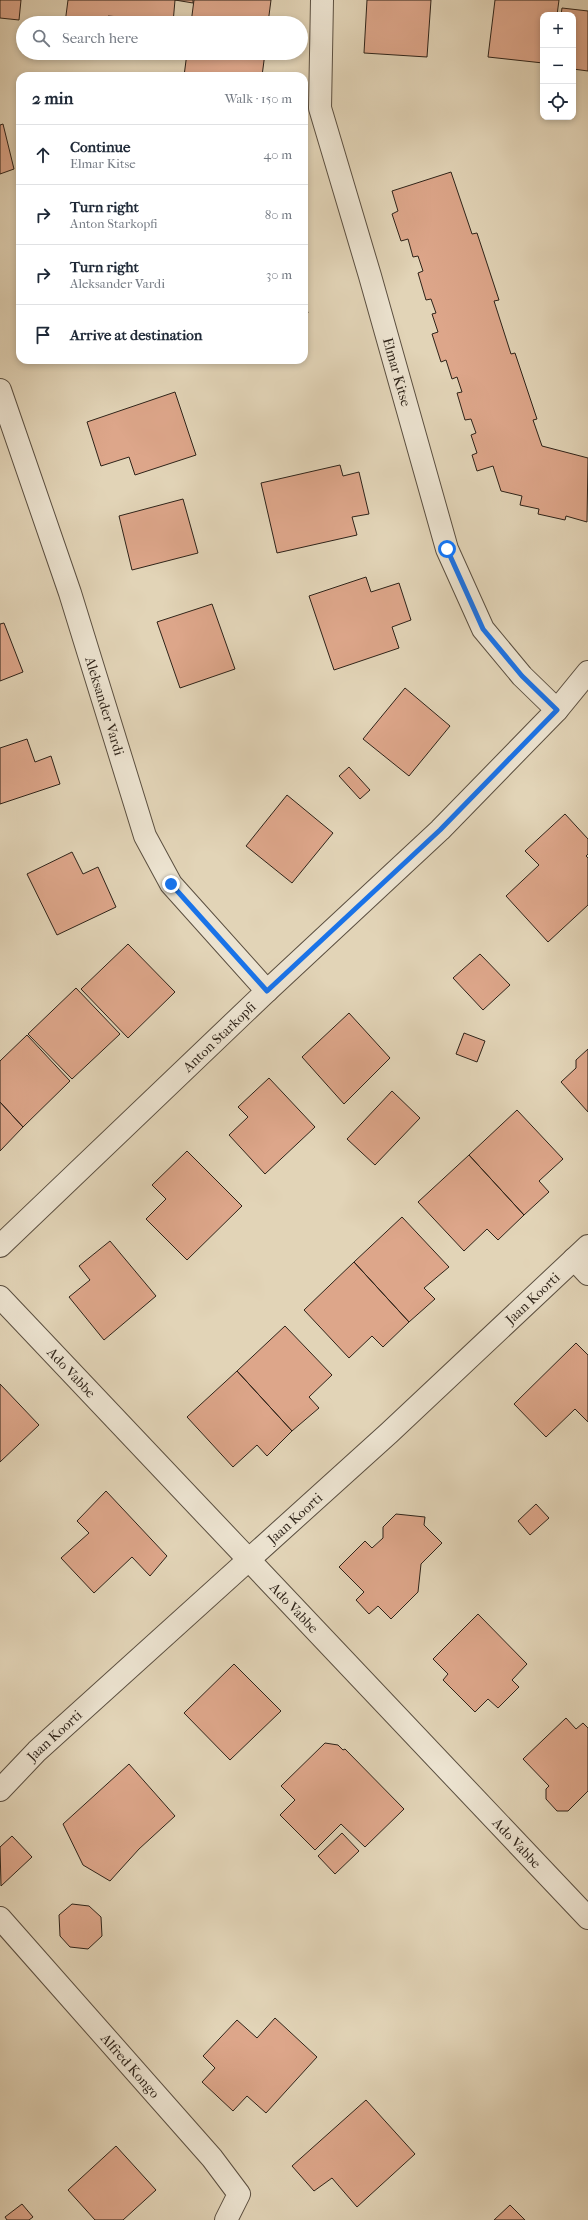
<!DOCTYPE html>
<html lang="en">
<head>
<meta charset="utf-8">
<style>
	:root { --surface:#fff; --page:#f6f6f7; --text:#1f2937; --muted:#747a83; --line:#e0e1e3 }
	body { margin:0; font-family:"IM FELL French Canon",serif; background:var(--page); color:var(--text) }
	.controls { position:absolute; right:12px; top:12px; display:grid; overflow:hidden; border-radius:8px; box-shadow:0 2px 6px #0003 }
	.controls button { width:36px; height:36px; display:grid; place-items:center; padding:0; border:0; border-bottom:1px solid var(--line); background:var(--surface); color:var(--text); font:20px sans-serif }
	.stop { position:absolute; width:12px; height:12px; margin:-9px; border:3px solid #1a73e8; border-radius:50%; background:#fff }
	.stop.end { background:#1a73e8; border-color:#fff; box-shadow:0 1px 4px #0008 }
	.list { margin:0; padding:0; list-style:none }
	h2 { display:flex; justify-content:space-between; align-items:center; height:52px; margin:0; padding:0 16px; font-size:17px }
	h2 small { font-size:13px; font-weight:400; color:var(--muted) }
	.list li { display:grid; grid-template-columns:26px 1fr auto; gap:12px; align-items:center; box-sizing:border-box; height:60px; padding:0 16px; border-top:1px solid var(--line) }
	.list b { display:block; font-size:15px; white-space:nowrap }
	.list p { margin:0; font-size:13px; white-space:nowrap; color:var(--muted) }
	.list em { font-size:13px; font-style:normal; color:var(--muted) }
	.icon { flex:none; width:22px; height:22px; fill:none; stroke:currentColor; stroke-width:2; stroke-linecap:round; stroke-linejoin:round }
	.map { position:relative; flex:none; width:588px; height:2220px; overflow:hidden }
	.search { position:absolute; background:var(--surface); box-shadow:0 2px 6px #0003; left:16px; top:16px; width:292px; height:44px; display:flex; align-items:center; gap:10px; box-sizing:border-box; padding:0 14px; border-radius:22px; color:var(--muted); font-size:15px }
	.panel { position:absolute; background:var(--surface); box-shadow:0 2px 6px #0003; left:16px; top:72px; width:292px; height:292px; border-radius:12px }
	.map>svg:first-child { display:block }
	.building { fill:#dda68a; stroke:#2e2319 }
	.lines { fill:none; stroke-linecap:round; stroke-linejoin:round }
	.minor-casing { stroke:#5b4f40; stroke-width:24 }
	.minor { stroke:#ece3d0; stroke-width:22 }
	.route { stroke:#1a73e8; stroke-width:5 }
	.labels { text-anchor:middle; stroke-width:4; stroke-linejoin:round; paint-order:stroke }
	.street-label { font-size:14px; fill:#2e2319; stroke:#ece3d0 }
</style>
</head>
<body>
<div class="map">
<svg width="588" height="2220" viewBox="0 0 588 2220">
	<rect width="100%" height="100%" fill="#e2d4b7"/>
	<filter id="stains"><feTurbulence type="fractalNoise" baseFrequency=".005" numOctaves="4"/><feColorMatrix values="0 0 0 0 .2 0 0 0 0 .09 0 0 0 0 .02 0 0 0 .5 -.17"/></filter>
	<radialGradient id="worn" r=".72"><stop offset=".6" stop-color="#630" stop-opacity="0"/><stop offset="1" stop-color="#630" stop-opacity=".3"/></radialGradient>
	<!-- building -->
	<path class="building" d="M0,0H21L19,20L0,18Z
		M68,0H193V3L175,0L173,23H130L131,18L108,16L107,23H65Z
		M194,0H271L268,23H191Z
		M367,0H431L427,57L364,53Z
		M495,0H559L557,15H543V63L488,57Z
		M562,8L588,11V71L573,69V15H561Z
		M187,53H265L262,76H184Z
		M3,124L14,169L0,174V125Z
		M451,172L472,234L477,233L499,300L494,301L511,354L515,353L537,419L533,420L542,446L588,458L587,522L566,516L565,520L538,514L539,509L520,505L522,496L501,491L493,466L477,471L472,455L477,453L471,435L476,433L471,419L465,420L457,393L462,392L457,377L452,379L446,360L441,362L432,334L438,332L432,314L436,313L431,299L426,300L418,273L423,271L418,256L413,257L408,239L401,241L392,214L398,211L392,191Z
		M304,299L308,313L304,314Z
		M175,392L196,455L135,475L129,457L101,466L87,422Z
		M340,465L343,476L359,472L369,514L352,517L357,535L277,553L261,483Z
		M183,499L198,553L132,570L119,516Z
		M366,577L371,592L399,583L411,620L392,627L399,648L334,670L309,596Z
		M212,604L235,669L180,688L157,622Z
		M4,623L23,672L0,681V624Z
		M405,688L450,726L409,776L363,739Z
		M27,739L35,762L51,756L60,784L0,804V748Z
		M349,767L370,790L360,799L339,776Z
		M287,795L333,833L292,883L246,846Z
		M565,814L588,839V854L586,856L588,858V905L548,942L506,896L539,865L525,851Z
		M72,852L83,874L98,867L116,907L57,935L27,874Z
		M128,944L175,992L128,1038L81,989Z
		M480,954L510,985L483,1010L453,978Z
		M76,988L120,1034L72,1079L28,1034Z
		M349,1013L390,1058L344,1104L302,1057Z
		M464,1033L485,1041L477,1062L456,1054Z
		M27,1035L70,1081L23,1127L0,1102V1061Z
		M588,1049V1112L561,1082L576,1068V1060Z
		M269,1078L315,1127L265,1174L229,1135L248,1117L238,1107Z
		M392,1091L420,1118L375,1165L347,1139Z
		M0,1102L23,1127L0,1151Z
		M517,1110L563,1159L539,1181L549,1192L524,1215L469,1155Z
		M187,1151L242,1206L187,1260L146,1219L166,1199L152,1185Z
		M469,1155L524,1215L498,1240L487,1229L464,1251L418,1202Z
		M402,1217L449,1267L424,1288L435,1299L409,1322L354,1262Z
		M110,1241L156,1296L104,1340L69,1297L90,1280L79,1266Z
		M354,1262L409,1322L383,1347L372,1336L349,1358L304,1310Z
		M285,1326L332,1375L309,1397L319,1408L292,1431L237,1371Z
		M576,1343L588,1355V1422L575,1409L546,1437L514,1404Z
		M237,1371L292,1431L267,1456L257,1445L233,1467L187,1417Z
		M0,1384L39,1425L0,1462Z
		M106,1491L167,1556L150,1576L132,1557L94,1593L61,1558L89,1533L77,1521Z
		M536,1504L549,1518L530,1535L518,1521Z
		M396,1514L425,1517L424,1525L442,1543L421,1564L418,1592L391,1619L378,1606L369,1614L356,1600L364,1592L339,1567L365,1541L372,1548L383,1538V1527Z
		M478,1614L527,1664L512,1680L519,1687L498,1708L488,1699L475,1712L443,1680L448,1674L433,1659Z
		M234,1664L281,1711L230,1760L184,1713Z
		M566,1718L576,1729L583,1723L588,1728V1791L568,1811H557L546,1799V1789L549,1786L523,1759Z
		M325,1743L338,1745L343,1750L345,1749L404,1809L365,1847L341,1824L315,1850L280,1815L295,1800L281,1786Z
		M129,1764L175,1816L139,1849L110,1881L83,1865L63,1824Z
		M342,1833L359,1851L335,1874L318,1856Z
		M12,1836L32,1857L1,1886L0,1847Z
		M72,1904L89,1906L101,1917L102,1936L88,1949L70,1947L60,1936L59,1915Z
		M275,2018L317,2057L266,2113L247,2096L233,2111L202,2082L215,2068L203,2056L237,2020L257,2038Z
		M366,2100L415,2154L357,2207L332,2178L314,2191L292,2166Z
		M116,2146L156,2190L123,2220H95L68,2190Z
		M22,2204L33,2217L29,2220H7L5,2217Z
		M510,2205L525,2220H494Z"/>
	<g class="lines">
		<!-- minor casing -->
		<g class="minor-casing">
			<g id="minor">
				<path id="s1" d="M322,0L320,108L370,276L447,549L483,629L522,676L557,710"/>
				<path id="s2" d="M0,390L70,593L145,836L171,884L267,991"/>
				<path id="s3" d="M0,1246L267,991L440,830L557,710L588,672"/>
				<path d="M574,1259L588,1274"/>
				<path id="s4" d="M0,1297L588,1918"/>
				<path id="s5" d="M0,1790L37,1751L389,1433L588,1246"/>
				<path id="s6" d="M0,1918L212,2158L239,2194L226,2220"/>
			</g>
		</g>
		<!-- minor -->
		<use href="#minor" class="minor"/>
	</g>
	<g class="lines">
		<!-- route -->
		<path class="route" d="M171,884L267,991L440,830L557,710L522,676L483,629L447,549"/>
	</g>
	<g class="labels">
		<!-- street labels -->
		<g class="street-label">
			<text dy="5" stroke="none"><textPath href="#s1" startOffset="383">Elmar Kitse</textPath></text>
			<text dy="5" stroke="none"><textPath href="#s2" startOffset="333">Aleksander Vardi</textPath></text>
			<text dy="5" stroke="none"><textPath href="#s3" startOffset="303">Anton Starkopfi</textPath></text>
			<text dy="5" stroke="none"><textPath href="#s5" startOffset="725">Jaan Koorti</textPath></text>
			<text dy="5" stroke="none"><textPath href="#s4" startOffset="104">Ado Vabbe</textPath></text>
			<text dy="5" stroke="none"><textPath href="#s5" startOffset="401">Jaan Koorti</textPath></text>
			<text dy="5" stroke="none"><textPath href="#s4" startOffset="428">Ado Vabbe</textPath></text>
			<text dy="5" stroke="none"><textPath href="#s5" startOffset="77">Jaan Koorti</textPath></text>
			<text dy="5" stroke="none"><textPath href="#s4" startOffset="752">Ado Vabbe</textPath></text>
			<text dy="5" stroke="none"><textPath href="#s6" startOffset="197">Alfred Kongo</textPath></text>
		</g>
	</g>
	<rect width="100%" height="100%" filter="url(#stains)"/>
	<rect width="100%" height="100%" fill="url(#worn)"/>
</svg>
<div class="controls">
<button>+</button>
<button>−</button>
<button><svg class="icon" aria-label="locate" viewBox="0 0 24 24"><circle cx="12" cy="12" r="6"/><path d="M12 2v4M12 18v4M2 12h4M18 12h4"/></svg></button>
</div>
<div class="stop" style="left:447px;top:549px"></div>
<div class="stop end" style="left:171px;top:884px"></div>
<div class="search"><svg class="icon" aria-label="search" viewBox="0 0 24 24"><circle cx="10" cy="10" r="6"/><path d="M15 15l6 6"/></svg>Search here</div>
<section class="panel">
<h2>2 min<small>Walk · 150 m</small></h2>
<ul class="list">
<li><svg class="icon" aria-label="ahead" viewBox="0 0 24 24"><path d="M12 20V5M6 11l6-6 6 6"/></svg><div><b>Continue</b><p>Elmar Kitse</p></div><em>40 m</em></li>
<li><svg class="icon" aria-label="right" viewBox="0 0 24 24"><path d="M7 20v-9h11M14 6l5 5-5 5"/></svg><div><b>Turn right</b><p>Anton Starkopfi</p></div><em>80 m</em></li>
<li><svg class="icon" aria-label="right" viewBox="0 0 24 24"><path d="M7 20v-9h11M14 6l5 5-5 5"/></svg><div><b>Turn right</b><p>Aleksander Vardi</p></div><em>30 m</em></li>
<li><svg class="icon" aria-label="arrive" viewBox="0 0 24 24"><path d="M6 21V4h12l-3 4 3 4H6"/></svg><div><b>Arrive at destination</b></div></li>
</ul>
</section>
</div>
</body>
</html>
